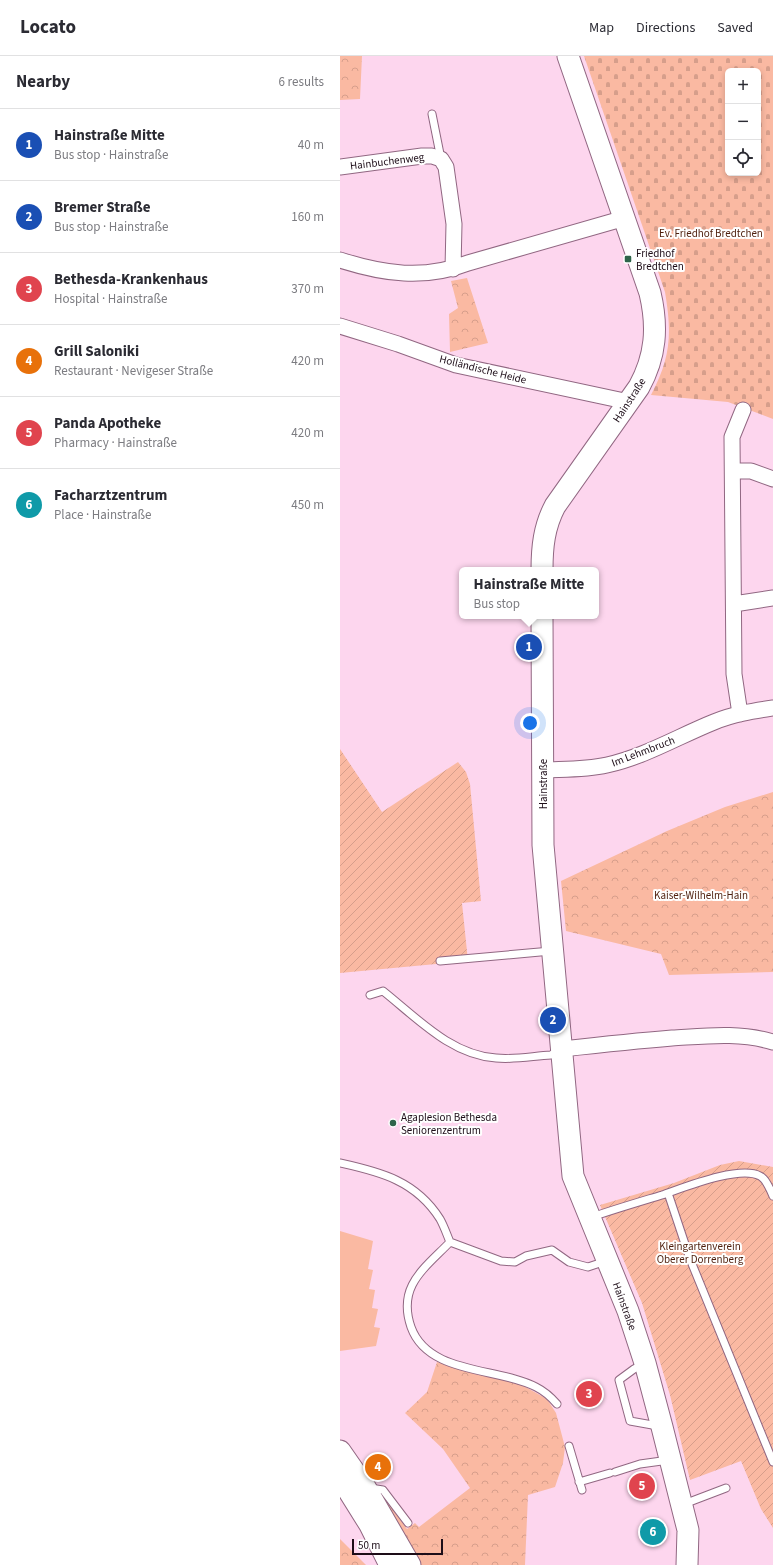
<!DOCTYPE html>
<html lang="en">
<head>
<meta charset="utf-8">
<style>
	:root { --surface:#fff; --page:#f2f2f3; --text:#2b2b33; --muted:#7c7c81; --line:#e1e1e2; --accent:#0f766e }
	body { margin:0; font-family:"Source Sans 3",sans-serif; background:var(--page); color:var(--text) }
	.controls { position:absolute; right:12px; top:12px; display:grid; overflow:hidden; border-radius:6px; box-shadow:0 2px 6px #0003 }
	.controls button { width:36px; height:36px; display:grid; place-items:center; padding:0; border:0; border-bottom:1px solid var(--line); background:var(--surface); color:var(--text); font:20px sans-serif }
	.scale { position:absolute; left:12px; bottom:10px; width:91px; box-sizing:border-box; padding-left:4px; border:2px solid #1d0d18; border-top:0; font-size:11px; line-height:14px; white-space:nowrap; color:#1d0d18; -webkit-text-stroke:3px #fff; paint-order:stroke }
	.you { position:absolute; left:190px; top:667px; width:14px; height:14px; margin:-10px; border:3px solid #fff; border-radius:50%; background:#1a73e8; box-shadow:0 0 0 6px #1a73e833 }
	.badge { display:grid; place-items:center; width:26px; height:26px; border-radius:50%; background:var(--accent); color:#fff; font-size:13px; font-weight:700 }
	.pin { position:absolute; translate:-50% -50%; border:2px solid #fff; box-shadow:0 1px 4px #0006 }
	.popup { position:absolute; left:119px; top:511px; width:140px; height:52px; box-sizing:border-box; display:grid; place-content:center; border-radius:6px; background:var(--surface); filter:drop-shadow(0 1px 3px #0005); font-size:13px; white-space:nowrap; color:var(--muted) }
	.popup b { font-size:15px; color:var(--text) }
	.popup::after { content:''; position:absolute; left:50%; top:100%; margin-left:-8px; border:8px solid transparent; border-top-color:var(--surface) }
	.list { margin:0; padding:0; list-style:none }
	h2 { display:flex; justify-content:space-between; align-items:center; height:52px; margin:0; padding:0 16px; font-size:17px }
	h2 small { font-size:13px; font-weight:400; color:var(--muted) }
	.list li { display:grid; grid-template-columns:26px 1fr auto; gap:12px; align-items:center; box-sizing:border-box; height:72px; padding:0 16px; border-top:1px solid var(--line) }
	.list b { display:block; font-size:15px; white-space:nowrap }
	.list p { margin:0; font-size:13px; white-space:nowrap; color:var(--muted) }
	.list em { font-size:13px; font-style:normal; color:var(--muted) }
	.icon { flex:none; width:22px; height:22px; fill:none; stroke:currentColor; stroke-width:2; stroke-linecap:round; stroke-linejoin:round }
	.map { position:relative; flex:none; width:433px; height:1509px; overflow:hidden }
	header { display:flex; align-items:center; gap:24px; box-sizing:border-box; height:56px; padding:0 20px; background:var(--surface); border-bottom:1px solid var(--line) }
	header strong { font-size:19px }
	nav { display:flex; gap:22px; margin-inline-start:auto; font-size:14px }
	main { display:flex }
	aside { flex:1; background:var(--surface) }
	.map>svg:first-child { display:block }
	.grass { fill:#fab9a2 }
	.forest { fill:url(#forest-crowns) }
	.cemetery { fill:url(#cemetery-stones); fill-rule:evenodd }
	.garden { fill:url(#garden-furrows) }
	.lines { fill:none; stroke-linecap:round; stroke-linejoin:round }
	.lane-casing { stroke:#916782; stroke-width:9 }
	.street-casing { stroke:#916782; stroke-width:17 }
	.secondary-casing { stroke:#916782; stroke-width:23 }
	.lane { stroke:#fff; stroke-width:7 }
	.street { stroke:#fff; stroke-width:15 }
	.secondary { stroke:#fff; stroke-width:21 }
	.poi-dot { fill:#2e644a; stroke:#fff; stroke-width:1.5 }
	.labels { text-anchor:middle; stroke-width:4; stroke-linejoin:round; paint-order:stroke }
	.street-label { font-size:11px; fill:#1d0d18; stroke:#fff }
	.park-label { font-size:11px; fill:#4e1f0d; stroke:#fff }
	.poi-label { font-size:11px; fill:#1d0d18; stroke:#fff; text-anchor:start }
</style>
</head>
<body>
<header>
<strong>Locato</strong>
<nav><a>Map</a><a>Directions</a><a>Saved</a></nav>
</header>
<main>
<aside>
<h2>Nearby<small>6 results</small></h2>
<ul class="list">
<li><span class="badge" style="background:#1a4fb4">1</span><div><b>Hainstraße Mitte</b><p>Bus stop · Hainstraße</p></div><em>40 m</em></li>
<li><span class="badge" style="background:#1a4fb4">2</span><div><b>Bremer Straße</b><p>Bus stop · Hainstraße</p></div><em>160 m</em></li>
<li><span class="badge" style="background:#e0444e">3</span><div><b>Bethesda-Krankenhaus</b><p>Hospital · Hainstraße</p></div><em>370 m</em></li>
<li><span class="badge" style="background:#e8710a">4</span><div><b>Grill Saloniki</b><p>Restaurant · Nevigeser Straße</p></div><em>420 m</em></li>
<li><span class="badge" style="background:#e0444e">5</span><div><b>Panda Apotheke</b><p>Pharmacy · Hainstraße</p></div><em>420 m</em></li>
<li><span class="badge" style="background:#0f9aa8">6</span><div><b>Facharztzentrum</b><p>Place · Hainstraße</p></div><em>450 m</em></li>
</ul>
</aside>
<div class="map">
<svg width="433" height="1509" viewBox="0 0 433 1509">
	<defs>
		<pattern id="forest-crowns" width="20" height="18" patternUnits="userSpaceOnUse"><rect width="20" height="18" fill="#fab9a2"/><path d="M2 6a3 3 0 1 1 6 0M12 15a3 3 0 1 1 6 0" fill="none" stroke="#d69e8b"/></pattern>
		<pattern id="cemetery-stones" width="16" height="16" patternUnits="userSpaceOnUse"><rect width="16" height="16" fill="#fab9a2"/><path d="M2 7V4a2 2 0 0 1 4 0v3zM10 15v-3a2 2 0 0 1 4 0v3z" fill="#d69e8b"/></pattern>
		<pattern id="garden-furrows" width="10" height="10" patternUnits="userSpaceOnUse"><rect width="10" height="10" fill="#fab9a2"/><path d="M-1 1l2-2M0 10L10 0M9 11l2-2" fill="none" stroke="#d69e8b"/></pattern>
	</defs>
	<rect width="100%" height="100%" fill="#fdd6ee"/>
	<!-- grass -->
	<path class="grass" d="M0,1175L33,1185L28,1213L33,1214L29,1233L35,1234L32,1252L38,1253L34,1271L40,1272L36,1290L0,1295Z"/>
	<!-- forest -->
	<path class="forest" d="M0,0H22L20,43L0,44Z
		M127,222L148,287L110,296L109,258L118,252L111,225Z
		M433,736V916L329,919L321,898L226,875L221,825L327,775L385,751Z
		M97,1306L182,1329L207,1343L216,1357L225,1391L223,1407L215,1431L188,1439L185,1509H81L42,1442L46,1444L67,1473L75,1467L79,1471L130,1432L103,1393L65,1357L87,1336Z
		M0,1483L26,1509H0Z"/>
	<!-- cemetery -->
	<path class="cemetery" d="M244,0H433V363L388,346L311,339C331,301 332,278 325,236ZM388,15H418V117H388Z"/>
	<!-- garden -->
	<path class="garden" d="M0,693L42,756L118,706L126,716L130,728L141,845L122,847L128,905L0,917Z
		M399,1105L433,1111V1472L421,1453L401,1405L350,1424L330,1339L302,1247L260,1149L334,1127L380,1109Z"/>
	<g class="lines">
		<!-- lane casing -->
		<g class="lane-casing">
			<path id="lane" d="M92,58L101,103
				M100,905L211,895
				M30,939L43,935C77,962 111,999 156,1002C174,1004 193,1000 211,999L219,994
				M0,1107C41,1116 76,1125 100,1163C104,1170 107,1179 110,1186L161,1205L175,1206L186,1200L212,1194L229,1206L248,1211L266,1205
				M328,1137L350,1203L433,1406
				M252,1161C275,1153 299,1146 322,1139C343,1132 399,1109 420,1120C426,1123 430,1133 433,1140
				M110,1186C84,1213 57,1230 71,1271C88,1319 158,1311 196,1331C204,1335 211,1341 217,1348
				M303,1308L294,1313L279,1324L290,1365L318,1370
				M229,1390L242,1434
				M275,1416L300,1408L329,1404
				M239,1426L270,1417
				M30,1432L43,1434L68,1467
				M344,1448L386,1432"/>
		</g>
		<!-- street casing -->
		<g class="street-casing">
			<path id="street" d="M0,111L82,100H92L101,103L106,111L114,168L113,213
				M0,204C44,218 84,224 128,207L285,162
				M0,270L58,288L116,309L289,346
				M393,415H411L433,423
				M394,548L433,542
				M400,658L394,618L392,381L403,354
				M203,714C224,713 245,714 267,709C304,701 339,680 374,666C393,658 413,655 433,652
				M222,993C258,989 295,985 332,982C367,980 399,976 433,986"/>
		</g>
		<!-- secondary casing -->
		<g class="secondary-casing">
			<path id="secondary" d="M202,514C202,491 204,471 215,450L299,331C316,300 318,271 310,237L228,0
				M202,560L203,789L233,1120L288,1255L305,1307L322,1371L348,1474L347,1509
				M0,1395L25,1431L70,1509
				M0,1421L30,1469L50,1509"/>
		</g>
		<!-- lane -->
		<use href="#lane" class="lane"/>
		<!-- street -->
		<use href="#street" class="street"/>
		<!-- secondary -->
		<use href="#secondary" class="secondary"/>
	</g>
	<!-- markers -->
	<g class="poi-dot">
		<rect x="284" y="199" width="8" height="8" rx="2"/>
		<circle cx="53" cy="1067" r="4"/>
	</g>
	<g class="labels">
		<!-- street labels -->
		<g class="street-label">
			<text transform="translate(47 105) rotate(-7)" y="4">Hainbuchenweg</text>
			<text transform="translate(143 313) rotate(14)" y="4">Holländische Heide</text>
			<text transform="translate(289 344) rotate(-57)" y="4">Hainstraße</text>
			<text transform="translate(303 695) rotate(-21)" y="4">Im Lehmbruch</text>
			<text transform="translate(203 728) rotate(-90)" y="4">Hainstraße</text>
			<text transform="translate(285 1250) rotate(70)" y="4">Hainstraße</text>
		</g>
		<!-- park labels -->
		<g class="park-label">
			<text x="371" y="181">Ev. Friedhof Bredtchen</text>
			<text x="361" y="843">Kaiser-Wilhelm-Hain</text>
			<text x="360" y="1194">Kleingartenverein<tspan x="360" dy="13">Oberer Dorrenberg</tspan></text>
		</g>
		<!-- poi labels -->
		<g class="poi-label">
			<text x="296" y="201">Friedhof<tspan x="296" dy="13">Bredtchen</tspan></text>
			<text x="61" y="1065">Agaplesion Bethesda<tspan x="61" dy="13">Seniorenzentrum</tspan></text>
		</g>
	</g>
</svg>
<div class="controls">
<button>+</button>
<button>−</button>
<button><svg class="icon" aria-label="locate" viewBox="0 0 24 24"><circle cx="12" cy="12" r="6"/><path d="M12 2v4M12 18v4M2 12h4M18 12h4"/></svg></button>
</div>
<div class="scale">50 m</div>
<div class="you"></div>
<div class="pin badge" style="left:189px;top:591px;background:#1a4fb4">1</div>
<div class="popup"><b>Hainstraße Mitte</b>Bus stop</div>
<div class="pin badge" style="left:213px;top:964px;background:#1a4fb4">2</div>
<div class="pin badge" style="left:249px;top:1338px;background:#e0444e">3</div>
<div class="pin badge" style="left:38px;top:1411px;background:#e8710a">4</div>
<div class="pin badge" style="left:302px;top:1430px;background:#e0444e">5</div>
<div class="pin badge" style="left:313px;top:1476px;background:#0f9aa8">6</div>
</div>
</main>
</body>
</html>
